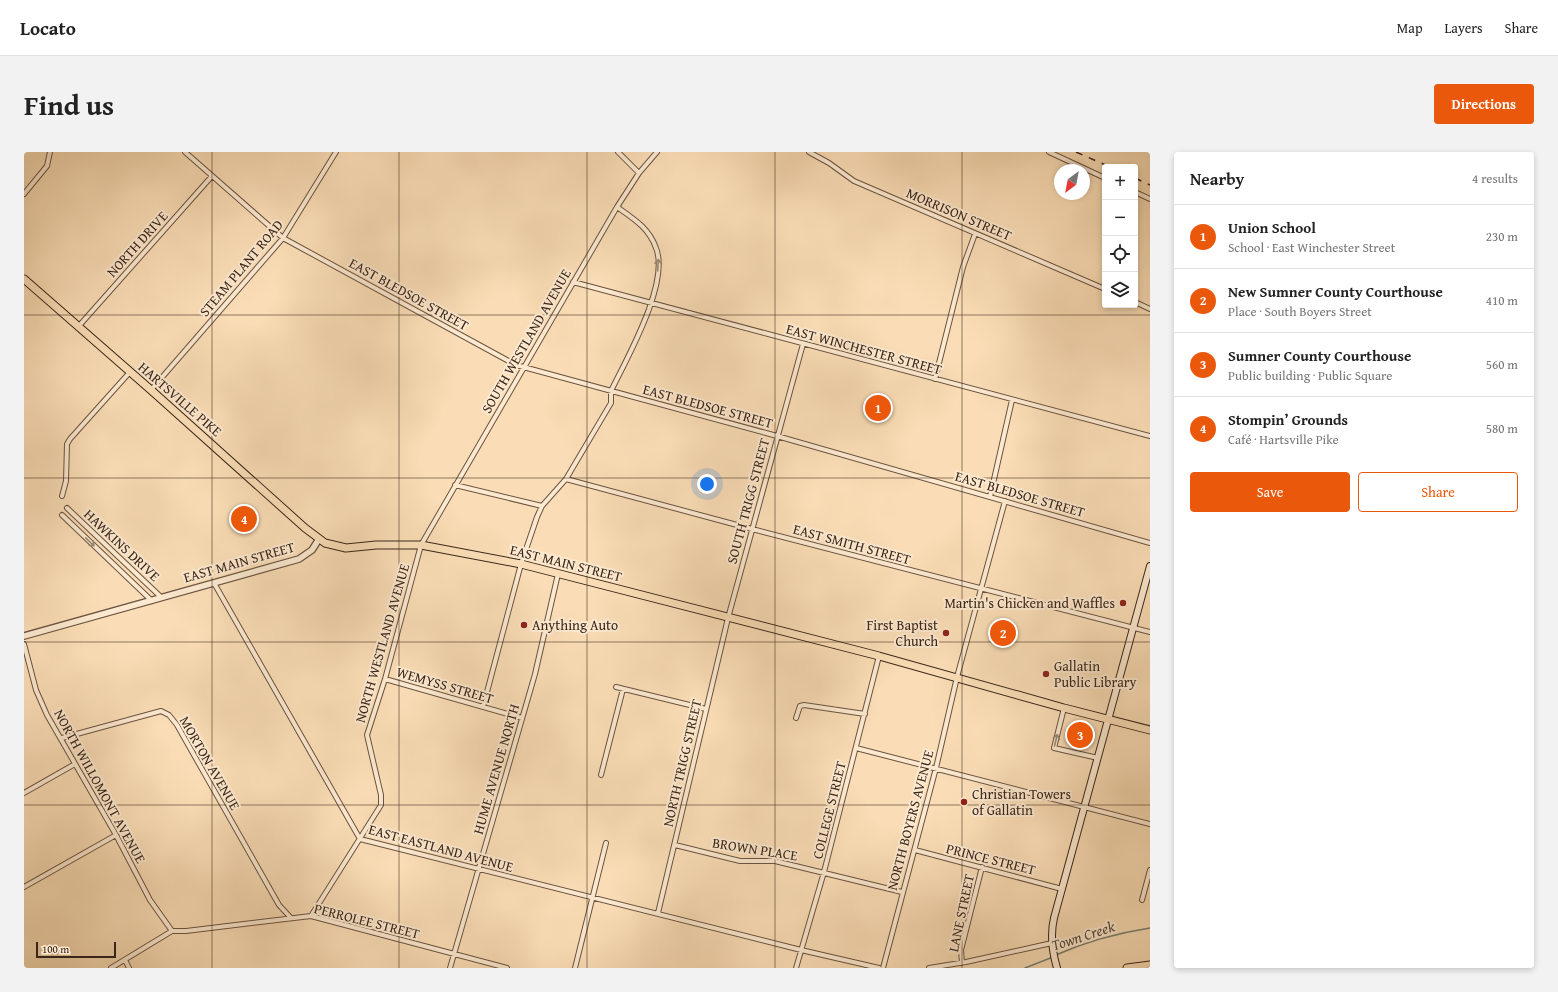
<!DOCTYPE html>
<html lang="en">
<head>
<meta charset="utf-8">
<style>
	:root { --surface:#fff; --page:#f2f2f2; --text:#222; --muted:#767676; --line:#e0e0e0; --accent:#ea580c }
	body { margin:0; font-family:"Gentium Book Plus",serif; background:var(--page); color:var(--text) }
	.controls { position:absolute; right:12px; top:12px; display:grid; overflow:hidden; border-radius:4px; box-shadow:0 2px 6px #0003 }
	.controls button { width:36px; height:36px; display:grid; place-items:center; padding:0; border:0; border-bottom:1px solid var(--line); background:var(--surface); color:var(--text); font:20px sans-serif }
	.compass { position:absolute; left:1030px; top:12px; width:36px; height:36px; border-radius:50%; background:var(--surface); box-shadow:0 2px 6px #0003; rotate:212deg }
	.scale { position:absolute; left:12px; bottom:10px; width:80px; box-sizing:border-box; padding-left:4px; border:2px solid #3a2618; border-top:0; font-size:11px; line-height:14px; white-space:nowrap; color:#3a2618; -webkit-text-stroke:3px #fce9d0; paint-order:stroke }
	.you { position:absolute; left:683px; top:332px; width:14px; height:14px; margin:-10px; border:3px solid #fff; border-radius:50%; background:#1a73e8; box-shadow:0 0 0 6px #1a73e833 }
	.badge { display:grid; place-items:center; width:26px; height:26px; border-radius:50%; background:var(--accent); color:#fff; font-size:13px; font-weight:700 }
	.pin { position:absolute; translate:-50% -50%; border:2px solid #fff; box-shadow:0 1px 4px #0006 }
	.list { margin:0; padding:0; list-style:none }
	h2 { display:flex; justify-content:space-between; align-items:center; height:52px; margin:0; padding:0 16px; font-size:17px }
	h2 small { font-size:13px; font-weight:400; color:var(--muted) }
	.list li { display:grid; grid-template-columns:26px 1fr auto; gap:12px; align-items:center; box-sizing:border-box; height:64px; padding:0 16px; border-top:1px solid var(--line) }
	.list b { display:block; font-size:15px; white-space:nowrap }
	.list p { margin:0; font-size:13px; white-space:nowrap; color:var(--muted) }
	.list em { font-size:13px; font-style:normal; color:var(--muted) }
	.actions { display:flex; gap:8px; padding:12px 16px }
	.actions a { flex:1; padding:9px 0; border:1px solid var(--accent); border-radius:4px; text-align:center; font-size:14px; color:var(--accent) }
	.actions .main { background:var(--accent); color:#fff }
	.icon { flex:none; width:22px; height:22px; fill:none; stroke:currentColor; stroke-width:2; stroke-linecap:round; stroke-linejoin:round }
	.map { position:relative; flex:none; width:1126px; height:816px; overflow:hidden; border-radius:4px }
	header { display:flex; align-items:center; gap:24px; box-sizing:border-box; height:56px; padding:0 20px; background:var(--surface); border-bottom:1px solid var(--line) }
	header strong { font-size:19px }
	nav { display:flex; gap:22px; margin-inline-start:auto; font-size:14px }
	.intro { display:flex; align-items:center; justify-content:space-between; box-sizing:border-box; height:96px; padding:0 24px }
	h1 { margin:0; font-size:28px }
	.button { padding:10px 18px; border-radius:4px; background:var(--accent); color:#fff; font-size:14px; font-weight:700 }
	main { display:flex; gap:24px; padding:0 24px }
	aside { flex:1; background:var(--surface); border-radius:4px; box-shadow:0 2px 6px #0003 }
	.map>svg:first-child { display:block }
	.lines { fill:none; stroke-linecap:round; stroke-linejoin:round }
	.stream { stroke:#768072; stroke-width:1.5 }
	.minor-casing { stroke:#6a5440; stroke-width:6 }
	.tertiary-casing { stroke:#6a5440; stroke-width:8 }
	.secondary-casing { stroke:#3a2618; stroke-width:8 }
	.primary-casing { stroke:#3a2618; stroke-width:9 }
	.minor { stroke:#fce9d0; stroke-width:4 }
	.tertiary { stroke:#fce9d0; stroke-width:5.5 }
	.secondary { stroke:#fce9d0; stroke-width:6 }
	.primary { stroke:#faddb6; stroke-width:7 }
	.rail { stroke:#3a2618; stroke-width:1.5; stroke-dasharray:7 7; stroke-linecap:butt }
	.oneway { stroke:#9b8874 }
	.grid { fill:none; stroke:#3a2618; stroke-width:1; stroke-opacity:0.55 }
	.poi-dot { fill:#8f2418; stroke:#fce9d0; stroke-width:1.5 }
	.labels { text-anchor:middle; stroke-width:4; stroke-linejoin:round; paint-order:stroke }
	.street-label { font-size:14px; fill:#3a2618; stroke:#fce9d0 }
	.poi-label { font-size:14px; fill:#3a2618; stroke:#fce9d0; text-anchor:start }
	.water-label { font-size:15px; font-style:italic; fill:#534c3e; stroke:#fce9d0 }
</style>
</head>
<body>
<header>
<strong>Locato</strong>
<nav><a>Map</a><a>Layers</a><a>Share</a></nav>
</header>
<div class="intro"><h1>Find us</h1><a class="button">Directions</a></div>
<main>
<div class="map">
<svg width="1126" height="816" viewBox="0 0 1126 816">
	<rect width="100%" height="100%" fill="#faddb6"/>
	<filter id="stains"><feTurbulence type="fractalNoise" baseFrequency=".005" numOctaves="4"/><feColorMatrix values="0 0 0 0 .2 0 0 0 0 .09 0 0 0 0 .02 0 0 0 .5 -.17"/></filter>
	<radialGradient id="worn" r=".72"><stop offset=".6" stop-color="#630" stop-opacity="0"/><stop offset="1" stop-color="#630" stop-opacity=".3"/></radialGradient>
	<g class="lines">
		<!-- stream -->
		<path class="stream" d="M1032,803C1061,790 1094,781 1126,776
			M1001,816L1029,805"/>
		<!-- minor casing -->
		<g class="minor-casing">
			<path id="minor" d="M161,0L259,86L492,213L753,284L1126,391
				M594,0L615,21
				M785,0L805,11L830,29L1081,137
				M1025,0L1081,26
				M1111,40L1126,47
				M0,42L23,14L26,0
				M549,130L1126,284
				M1111,150L1126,157
				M54,175L188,24
				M911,227L939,115L951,82
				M127,238L259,86L312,0
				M542,327L728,377L1126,480
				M431,333L518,354
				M38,344L42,329L43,292L46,287L106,220
				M966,345L988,248
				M43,356L138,446
				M38,363L128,449
				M190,431L336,687L777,798L855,816
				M0,492L12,538L23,563L92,683L126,748L148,779
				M361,527L498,566
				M592,535L682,557
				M459,555L497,412L513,365L518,354L542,327L587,251V239C603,206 646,131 632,96C625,76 610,67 593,55
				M1040,556L1030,596L1074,606
				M772,566L776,554L780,553L841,562
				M38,586L137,559L145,563L153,573L255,753L267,766
				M832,596L1126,672
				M577,623L599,537
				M0,641L51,612
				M651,693L716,709H751L878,740
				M891,698L1038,737
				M0,735L92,683
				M1118,748L1126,718
				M634,761L704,466L779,192
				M287,764L357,653V643L343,583L361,527L397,393L593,55L615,21L633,0
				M148,779H162L287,764L483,816
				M101,808L105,816
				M938,811L937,798L958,715
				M87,816L148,779
				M426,816L511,522L534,422
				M551,816L582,691
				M772,816L800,720L855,504
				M859,816L912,616L933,525L981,349
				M905,816L942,810L1028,791"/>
		</g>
		<!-- tertiary casing -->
		<g class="tertiary-casing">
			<path id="tertiary" d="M0,484L275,407L288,398L295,387"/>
		</g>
		<!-- secondary casing -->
		<g class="secondary-casing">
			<path id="secondary" d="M1033,816C1028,799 1026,783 1030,766L1126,414"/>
		</g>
		<!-- primary casing -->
		<g class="primary-casing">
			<path id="primary" d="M0,127L127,238L281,376L301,391L322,396L352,393H397L497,412L855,504L1040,556L1126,578
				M1103,816L1126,813"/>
		</g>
		<!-- minor -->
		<use href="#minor" class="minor"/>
		<!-- tertiary -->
		<use href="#tertiary" class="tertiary"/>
		<!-- secondary -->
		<use href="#secondary" class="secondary"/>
		<!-- primary -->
		<use href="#primary" class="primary"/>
		<!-- rail -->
		<path class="rail" d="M1052,0L1086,15
			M1111,26L1126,33"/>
	</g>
	<!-- one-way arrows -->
	<defs><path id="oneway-shaft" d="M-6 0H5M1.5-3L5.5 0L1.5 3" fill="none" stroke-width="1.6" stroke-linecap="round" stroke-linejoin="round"/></defs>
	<g class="oneway">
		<use href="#oneway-shaft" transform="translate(634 113) rotate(-87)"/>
		<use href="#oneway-shaft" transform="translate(66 390) rotate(44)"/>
		<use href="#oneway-shaft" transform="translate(1032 588) rotate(-76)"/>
	</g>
	<!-- grid -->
	<path class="grid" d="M188,0V816M375,0V816M563,0V816M751,0V816M938,0V816M0,163H1126M0,326H1126M0,490H1126M0,653H1126"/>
	<!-- markers -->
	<g class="poi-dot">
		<circle cx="1099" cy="451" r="4"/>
		<circle cx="500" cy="473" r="4"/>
		<circle cx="922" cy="481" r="4"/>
		<circle cx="1022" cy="522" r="4"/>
		<circle cx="940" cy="650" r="4"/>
	</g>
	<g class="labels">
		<!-- street labels -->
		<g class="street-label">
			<text transform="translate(935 62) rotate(23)" y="5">MORRISON STREET</text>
			<text transform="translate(113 92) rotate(-48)" y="5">NORTH DRIVE</text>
			<text transform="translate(217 116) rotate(-50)" y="5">STEAM PLANT ROAD</text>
			<text transform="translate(385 142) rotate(29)" y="5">EAST BLEDSOE STREET</text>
			<text transform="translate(502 189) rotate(-60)" y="5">SOUTH WESTLAND AVENUE</text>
			<text transform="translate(840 197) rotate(15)" y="5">EAST WINCHESTER STREET</text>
			<text transform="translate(156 247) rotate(41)" y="5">HARTSVILLE PIKE</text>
			<text transform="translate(684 254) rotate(15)" y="5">EAST BLEDSOE STREET</text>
			<text transform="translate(996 342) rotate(16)" y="5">EAST BLEDSOE STREET</text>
			<text transform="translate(724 349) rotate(-75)" y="5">SOUTH TRIGG STREET</text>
			<text transform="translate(828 392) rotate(15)" y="5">EAST SMITH STREET</text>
			<text transform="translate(98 393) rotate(43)" y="5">HAWKINS DRIVE</text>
			<text transform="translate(215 410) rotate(-16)" y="5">EAST MAIN STREET</text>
			<text transform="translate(542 411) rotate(14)" y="5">EAST MAIN STREET</text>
			<text transform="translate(358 491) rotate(-74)" y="5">NORTH WESTLAND AVENUE</text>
			<text transform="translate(421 533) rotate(16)" y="5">WEMYSS STREET</text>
			<text transform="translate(186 611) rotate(60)" y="5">MORTON AVENUE</text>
			<text transform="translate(658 611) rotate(-77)" y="5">NORTH TRIGG STREET</text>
			<text transform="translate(472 617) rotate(-74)" y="5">HUME AVENUE NORTH</text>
			<text transform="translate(76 634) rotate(61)" y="5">NORTH WILLOMONT AVENUE</text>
			<text transform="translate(805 658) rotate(-76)" y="5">COLLEGE STREET</text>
			<text transform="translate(886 668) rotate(-75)" y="5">NORTH BOYERS AVENUE</text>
			<text transform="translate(417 696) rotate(15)" y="5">EAST EASTLAND AVENUE</text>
			<text transform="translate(731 697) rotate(9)" y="5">BROWN PLACE</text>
			<text transform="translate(967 707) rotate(14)" y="5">PRINCE STREET</text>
			<text transform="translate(937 761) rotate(-78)" y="5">LANE STREET</text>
			<text transform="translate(343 769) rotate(14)" y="5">PERROLEE STREET</text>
		</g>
		<!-- poi labels -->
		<g class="poi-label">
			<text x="1091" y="456" text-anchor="end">Martin's Chicken and Waffles</text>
			<text x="508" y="478">Anything Auto</text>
			<text x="914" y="478" text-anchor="end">First Baptist<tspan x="914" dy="16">Church</tspan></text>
			<text x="1030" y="519">Gallatin<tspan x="1030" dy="16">Public Library</tspan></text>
			<text x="948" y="647">Christian Towers<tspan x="948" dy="16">of Gallatin</tspan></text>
		</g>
		<!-- water labels -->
		<g class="water-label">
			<text transform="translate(1059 784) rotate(-18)" y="5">Town Creek</text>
		</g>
	</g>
	<rect width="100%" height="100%" filter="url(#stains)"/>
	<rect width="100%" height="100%" fill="url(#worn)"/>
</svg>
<div class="controls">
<button>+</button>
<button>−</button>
<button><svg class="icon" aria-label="locate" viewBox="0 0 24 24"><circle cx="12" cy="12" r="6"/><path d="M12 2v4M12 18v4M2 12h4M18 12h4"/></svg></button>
<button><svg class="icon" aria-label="layers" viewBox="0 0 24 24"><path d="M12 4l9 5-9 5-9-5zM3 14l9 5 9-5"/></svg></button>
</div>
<svg class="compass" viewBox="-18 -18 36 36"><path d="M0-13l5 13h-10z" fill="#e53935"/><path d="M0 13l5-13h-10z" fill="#767676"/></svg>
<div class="scale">100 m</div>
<div class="you"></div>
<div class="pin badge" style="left:854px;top:256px">1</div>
<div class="pin badge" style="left:979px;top:481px">2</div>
<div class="pin badge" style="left:1056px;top:583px">3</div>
<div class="pin badge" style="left:220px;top:367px">4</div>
</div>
<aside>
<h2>Nearby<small>4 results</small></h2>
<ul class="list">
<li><span class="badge">1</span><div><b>Union School</b><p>School · East Winchester Street</p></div><em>230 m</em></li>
<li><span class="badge">2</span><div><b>New Sumner County Courthouse</b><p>Place · South Boyers Street</p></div><em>410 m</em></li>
<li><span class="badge">3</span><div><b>Sumner County Courthouse</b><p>Public building · Public Square</p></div><em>560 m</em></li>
<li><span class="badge">4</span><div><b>Stompin’ Grounds</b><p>Café · Hartsville Pike</p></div><em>580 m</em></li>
</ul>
<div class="actions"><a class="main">Save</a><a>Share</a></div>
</aside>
</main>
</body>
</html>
